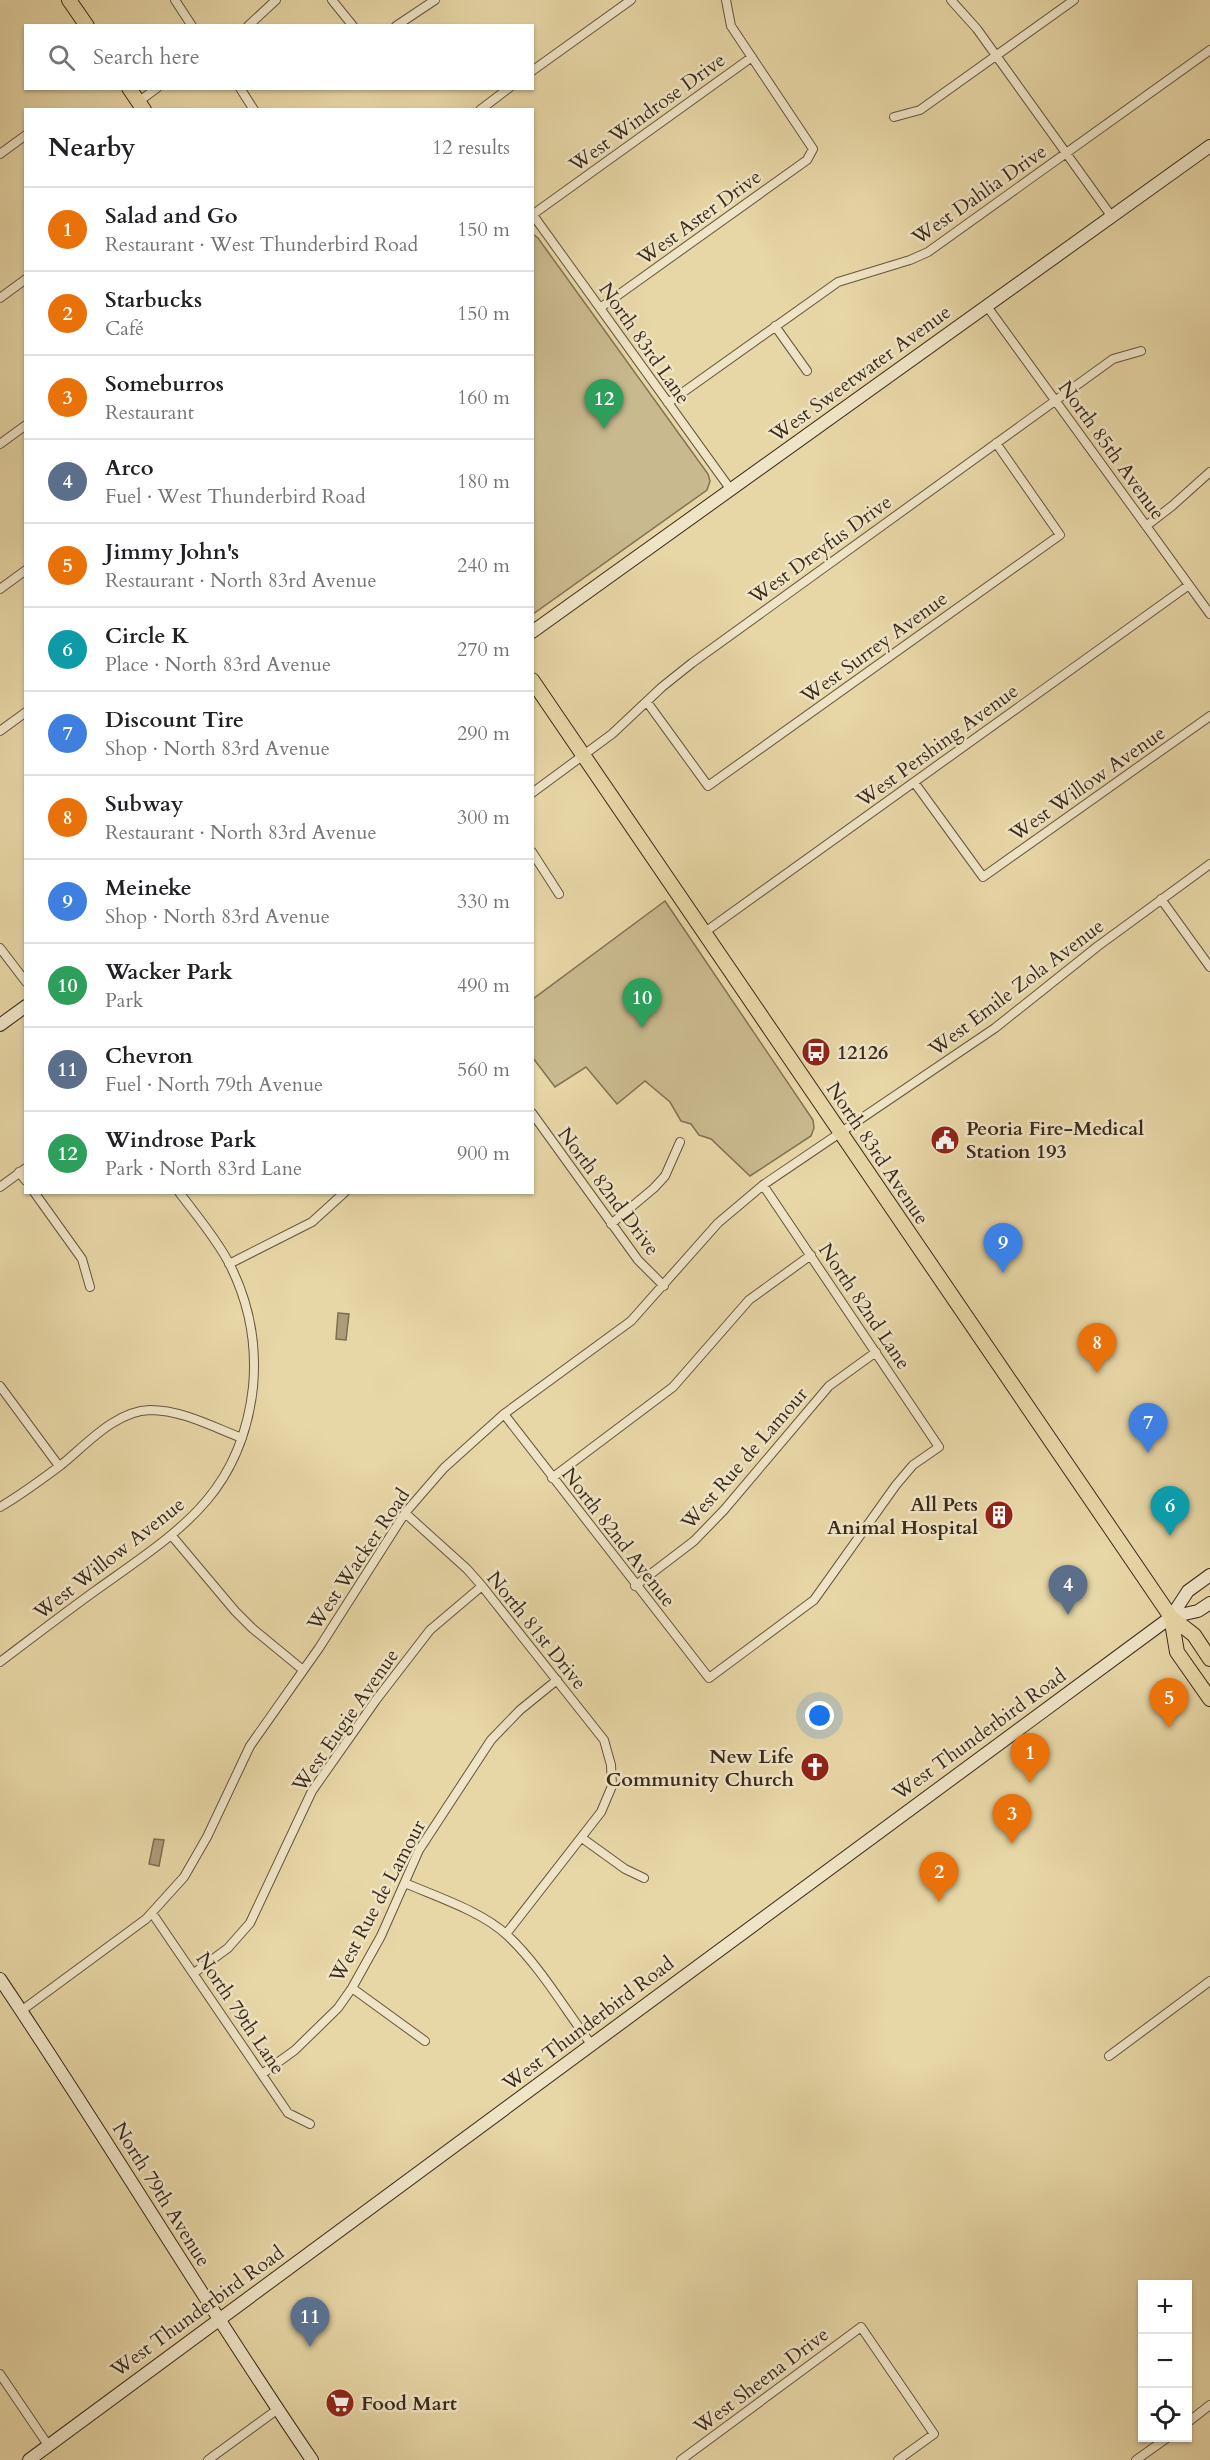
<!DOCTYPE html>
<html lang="en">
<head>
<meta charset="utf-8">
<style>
	:root { --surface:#fff; --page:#f6f6f6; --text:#202124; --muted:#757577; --line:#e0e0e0; --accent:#0b8043 }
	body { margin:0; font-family:Cardo,serif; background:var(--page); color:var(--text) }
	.controls { position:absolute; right:18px; bottom:18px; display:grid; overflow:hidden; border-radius:0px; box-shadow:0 2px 4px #0004 }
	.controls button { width:54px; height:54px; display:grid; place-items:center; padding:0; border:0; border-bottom:2px solid var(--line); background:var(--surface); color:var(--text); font:30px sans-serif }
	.you { position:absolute; left:820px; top:1716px; width:21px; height:21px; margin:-15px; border:4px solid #fff; border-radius:50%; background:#1a73e8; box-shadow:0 0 0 9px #1a73e833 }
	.badge { display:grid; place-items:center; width:39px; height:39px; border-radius:50%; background:var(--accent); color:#fff; font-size:20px; font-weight:700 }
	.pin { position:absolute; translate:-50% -50px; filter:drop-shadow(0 2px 3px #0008) }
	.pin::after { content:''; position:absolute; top:32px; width:21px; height:18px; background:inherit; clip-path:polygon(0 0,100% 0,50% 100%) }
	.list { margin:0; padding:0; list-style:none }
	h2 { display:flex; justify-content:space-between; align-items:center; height:78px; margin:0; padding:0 24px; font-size:26px }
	h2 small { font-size:20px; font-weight:400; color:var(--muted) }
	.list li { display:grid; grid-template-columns:39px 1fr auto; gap:18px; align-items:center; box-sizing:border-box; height:84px; padding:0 24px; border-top:2px solid var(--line) }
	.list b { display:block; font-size:22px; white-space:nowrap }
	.list p { margin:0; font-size:20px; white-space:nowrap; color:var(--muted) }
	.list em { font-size:20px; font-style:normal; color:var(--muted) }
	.icon { flex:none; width:33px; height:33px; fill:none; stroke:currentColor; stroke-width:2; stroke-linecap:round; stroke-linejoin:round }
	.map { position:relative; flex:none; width:1210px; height:2460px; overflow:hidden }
	.search { position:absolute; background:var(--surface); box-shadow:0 2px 4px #0004; left:24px; top:24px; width:510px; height:66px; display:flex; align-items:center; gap:15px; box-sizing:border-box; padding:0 21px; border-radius:0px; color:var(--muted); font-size:22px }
	.panel { position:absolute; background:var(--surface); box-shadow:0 2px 4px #0004; left:24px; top:108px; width:510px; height:1086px; border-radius:0px }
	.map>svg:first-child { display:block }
	.green { fill:#c9b98e; stroke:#817254; stroke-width:1.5 }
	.water { fill:#ac9c77; stroke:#7e6e52; stroke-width:1.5 }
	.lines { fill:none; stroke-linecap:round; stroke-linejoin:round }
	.street-casing { stroke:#64553e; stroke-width:10 }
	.secondary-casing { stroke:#392a1b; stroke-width:14 }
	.primary-casing { stroke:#392a1b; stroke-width:16 }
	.street { stroke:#efe4c5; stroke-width:8 }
	.secondary { stroke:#efe4c5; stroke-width:12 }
	.primary { stroke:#e7d6a6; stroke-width:14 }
	.labels { text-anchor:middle; stroke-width:5; stroke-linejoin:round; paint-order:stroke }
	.street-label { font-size:20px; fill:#392a1b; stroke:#efe4c5 }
	.poi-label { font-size:20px; font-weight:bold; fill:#392a1b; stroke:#efe4c5; text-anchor:start }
</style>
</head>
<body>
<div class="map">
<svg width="1210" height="2460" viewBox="0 0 1210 2460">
	<rect width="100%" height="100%" fill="#e7d6a6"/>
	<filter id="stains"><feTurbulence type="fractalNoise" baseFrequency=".00333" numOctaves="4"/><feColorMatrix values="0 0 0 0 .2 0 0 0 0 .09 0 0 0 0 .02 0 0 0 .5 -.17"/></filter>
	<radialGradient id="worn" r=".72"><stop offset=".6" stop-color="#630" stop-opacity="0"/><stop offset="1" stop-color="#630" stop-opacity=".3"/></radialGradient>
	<!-- green -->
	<path class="green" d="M533,234L538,238L708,474L710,481L707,490L533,614Z
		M665,901L813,1120L814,1128L811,1136L750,1176L711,1139L699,1135L691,1124L681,1121L670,1102L645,1081L617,1104L586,1067L555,1087L533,1058V999Z"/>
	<!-- water -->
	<path class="water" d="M338,1313L349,1314L346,1340L336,1339Z
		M154,1839L164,1840L159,1866L149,1864Z"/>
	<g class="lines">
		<!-- street casing -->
		<g class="street-casing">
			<path id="street" d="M175,0L192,26
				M332,0L353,26
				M951,0L977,29L1112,217
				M248,26L276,0
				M396,26L435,0
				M532,71L631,0
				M240,88L254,110
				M138,102L157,88
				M480,110L509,88
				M894,117L920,110L1074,0
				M0,154L26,135
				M532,215L752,57
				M533,215L731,490
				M0,298L26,279
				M986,305L1210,614
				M600,308L807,160L813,149L731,26L726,0
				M775,326L807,371
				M668,403L838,282L910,260L928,252L1210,50
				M0,444L26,425
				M1146,526L1172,506L1210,472
				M0,589L26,570
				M647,702L708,786L1060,535L996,443
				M0,731L26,712
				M914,782L983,877L1210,716
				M532,793L612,734L662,687L692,663L1113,359L1141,351
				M532,852L559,894
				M1161,899L1210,967
				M705,932L1189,585
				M0,948L26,982
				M532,1113L638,1260L664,1286
				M19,1172L26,1181
				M0,1187L26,1168
				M34,1192L82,1259L90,1287
				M611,1224L654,1188L665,1176L680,1142
				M229,1264L312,1222L345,1192
				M0,1386L59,1466
				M504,1414L709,1678L814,1600L896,1485L913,1465L939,1447L763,1185
				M552,1478L673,1387L749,1300L811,1255
				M0,1507C21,1495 41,1480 61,1465C86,1445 115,1411 150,1410C182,1410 213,1427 242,1438
				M405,1513L467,1569L482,1586L604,1740L611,1765L612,1786L601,1812L506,1934
				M172,1536L235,1611L252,1628L303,1670
				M635,1586L694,1541L724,1510L829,1386L876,1352
				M0,1662C32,1638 63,1614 95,1591C176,1533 241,1496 253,1387C257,1344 249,1302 229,1263C216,1238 196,1215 179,1192
				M582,1838L625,1869L644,1878
				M405,1883C437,1897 481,1911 507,1935C540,1966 564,2008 591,2044
				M152,1913L288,2113L310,2124
				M194,1973L228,1948L250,1923L312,1791L376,1700L430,1630L482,1586
				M352,1988L425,2041
				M21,2011L146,1919L184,1877L207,1837L250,1746L319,1648L405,1513L444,1468L504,1414L631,1321L718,1223L763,1185L995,1028L1098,946L1210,864
				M1109,2056L1210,1981
				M262,2074L295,2050L338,2008L352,1988L381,1936L419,1850L491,1740L520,1710L557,1680
				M0,2374L48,2445
				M1188,2422L1210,2405
				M208,2460L278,2409
				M681,2460L861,2327L934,2434L898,2460
				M1136,2460L1167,2438"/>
		</g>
		<!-- secondary casing -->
		<g class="secondary-casing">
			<path id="secondary" d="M532,632L1210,146
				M0,1025L26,1006
				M1171,1617L1198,1611L1210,1603
				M0,1979C107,2138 204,2302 312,2460
				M29,2460L1171,1617L1188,1591L1210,1575"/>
		</g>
		<!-- primary casing -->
		<g class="primary-casing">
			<path id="primary" d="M69,0L87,26
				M129,88L144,110
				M532,680L1171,1617L1194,1635L1210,1659
				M1171,1617L1177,1652L1210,1699"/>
		</g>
		<!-- street -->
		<use href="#street" class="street"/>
		<!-- secondary -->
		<use href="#secondary" class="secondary"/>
		<!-- primary -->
		<use href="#primary" class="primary"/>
	</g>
	<!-- icons -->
	<defs>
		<g id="bus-disc" transform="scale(1.5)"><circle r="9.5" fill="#8f2418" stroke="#efe4c5"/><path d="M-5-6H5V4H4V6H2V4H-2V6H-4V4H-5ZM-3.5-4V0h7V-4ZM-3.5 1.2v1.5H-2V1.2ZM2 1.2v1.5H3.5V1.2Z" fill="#fff"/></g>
		<g id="civic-disc" transform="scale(1.5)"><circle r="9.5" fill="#8f2418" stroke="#efe4c5"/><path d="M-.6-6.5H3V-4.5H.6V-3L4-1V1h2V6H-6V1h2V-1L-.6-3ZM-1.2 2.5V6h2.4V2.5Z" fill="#fff"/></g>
		<g id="building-disc" transform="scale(1.5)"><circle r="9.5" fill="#8f2418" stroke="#efe4c5"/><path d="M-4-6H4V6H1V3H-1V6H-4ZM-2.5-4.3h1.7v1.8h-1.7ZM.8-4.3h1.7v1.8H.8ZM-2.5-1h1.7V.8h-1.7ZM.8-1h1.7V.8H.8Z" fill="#fff"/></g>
		<g id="church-disc" transform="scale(1.5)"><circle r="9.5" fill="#8f2418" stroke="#efe4c5"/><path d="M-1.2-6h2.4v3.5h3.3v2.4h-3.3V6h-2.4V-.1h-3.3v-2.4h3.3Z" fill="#fff"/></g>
		<g id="supermarket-disc" transform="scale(1.5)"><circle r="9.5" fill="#8f2418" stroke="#efe4c5"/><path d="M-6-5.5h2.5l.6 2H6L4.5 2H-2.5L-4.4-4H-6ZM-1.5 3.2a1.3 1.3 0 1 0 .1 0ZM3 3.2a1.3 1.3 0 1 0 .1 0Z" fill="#fff"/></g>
	</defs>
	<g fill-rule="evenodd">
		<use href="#bus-disc" x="816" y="1052"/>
		<use href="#civic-disc" x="945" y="1140"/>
		<use href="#building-disc" x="999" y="1515"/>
		<use href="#church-disc" x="815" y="1767"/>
		<use href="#supermarket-disc" x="340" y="2403"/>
	</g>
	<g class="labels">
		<!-- street labels -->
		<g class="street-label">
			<text transform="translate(647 112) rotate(-36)" y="7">West Windrose Drive</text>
			<text transform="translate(979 194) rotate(-35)" y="7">West Dahlia Drive</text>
			<text transform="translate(699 217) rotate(-36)" y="7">West Aster Drive</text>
			<text transform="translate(645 343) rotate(55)" y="7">North 83rd Lane</text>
			<text transform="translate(860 373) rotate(-36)" y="7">West Sweetwater Avenue</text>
			<text transform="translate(1112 450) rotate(54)" y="7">North 85th Avenue</text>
			<text transform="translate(820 549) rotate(-36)" y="7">West Dreyfus Drive</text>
			<text transform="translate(874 647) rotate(-36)" y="7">West Surrey Avenue</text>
			<text transform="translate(937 745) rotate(-36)" y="7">West Pershing Avenue</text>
			<text transform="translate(1087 783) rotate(-35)" y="7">West Willow Avenue</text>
			<text transform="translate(1016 987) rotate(-37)" y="7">West Emile Zola Avenue</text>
			<text transform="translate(878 1153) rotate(56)" y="7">North 83rd Avenue</text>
			<text transform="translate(609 1191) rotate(53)" y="7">North 82nd Drive</text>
			<text transform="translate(865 1306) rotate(56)" y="7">North 82nd Lane</text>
			<text transform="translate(744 1458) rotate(-49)" y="7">West Rue de Lamour</text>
			<text transform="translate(619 1537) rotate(52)" y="7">North 82nd Avenue</text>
			<text transform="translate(109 1558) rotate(-38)" y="7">West Willow Avenue</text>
			<text transform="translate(358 1559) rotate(-56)" y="7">West Wacker Road</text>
			<text transform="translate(537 1630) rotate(51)" y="7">North 81st Drive</text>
			<text transform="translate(345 1720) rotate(-55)" y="7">West Eugie Avenue</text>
			<text transform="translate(979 1734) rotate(-36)" y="7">West Thunderbird Road</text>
			<text transform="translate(377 1901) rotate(-62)" y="7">West Rue de Lamour</text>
			<text transform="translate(241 2013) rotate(56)" y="7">North 79th Lane</text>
			<text transform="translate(588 2023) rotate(-37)" y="7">West Thunderbird Road</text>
			<text transform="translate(162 2194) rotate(58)" y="7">North 79th Avenue</text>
			<text transform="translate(197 2311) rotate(-36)" y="7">West Thunderbird Road</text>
			<text transform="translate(761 2380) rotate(-37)" y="7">West Sheena Drive</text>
		</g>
		<!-- poi labels -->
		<g class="poi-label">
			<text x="837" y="1059">12126</text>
			<text x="966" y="1135">Peoria Fire-Medical<tspan x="966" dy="23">Station 193</tspan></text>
			<text x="978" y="1511" text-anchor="end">All Pets<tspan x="978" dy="23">Animal Hospital</tspan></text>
			<text x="794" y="1763" text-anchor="end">New Life<tspan x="794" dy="23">Community Church</tspan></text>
			<text x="361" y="2410">Food Mart</text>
		</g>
	</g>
	<rect width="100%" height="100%" filter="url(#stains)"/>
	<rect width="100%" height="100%" fill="url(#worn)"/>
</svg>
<div class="controls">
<button>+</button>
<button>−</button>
<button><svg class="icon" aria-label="locate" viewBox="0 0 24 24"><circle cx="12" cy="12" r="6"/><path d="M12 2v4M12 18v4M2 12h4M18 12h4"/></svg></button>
</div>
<div class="you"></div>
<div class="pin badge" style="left:1030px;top:1783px;background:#e8710a">1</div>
<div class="pin badge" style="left:939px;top:1902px;background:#e8710a">2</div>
<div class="pin badge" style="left:1012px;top:1844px;background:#e8710a">3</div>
<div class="pin badge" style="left:1068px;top:1615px;background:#5c6f8a">4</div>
<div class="pin badge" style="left:1169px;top:1728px;background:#e8710a">5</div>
<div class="pin badge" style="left:1170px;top:1536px;background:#0f9aa8">6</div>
<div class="pin badge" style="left:1148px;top:1453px;background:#3f7fe0">7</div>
<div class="pin badge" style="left:1097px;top:1373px;background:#e8710a">8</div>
<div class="pin badge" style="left:1003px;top:1273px;background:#3f7fe0">9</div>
<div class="pin badge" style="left:642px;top:1028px;background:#2e9e5b">10</div>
<div class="pin badge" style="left:310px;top:2347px;background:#5c6f8a">11</div>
<div class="pin badge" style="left:604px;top:429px;background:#2e9e5b">12</div>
<div class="search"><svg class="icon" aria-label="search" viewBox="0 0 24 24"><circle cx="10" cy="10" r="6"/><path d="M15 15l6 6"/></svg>Search here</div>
<section class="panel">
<h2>Nearby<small>12 results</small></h2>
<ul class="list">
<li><span class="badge" style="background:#e8710a">1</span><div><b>Salad and Go</b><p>Restaurant · West Thunderbird Road</p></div><em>150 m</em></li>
<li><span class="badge" style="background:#e8710a">2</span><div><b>Starbucks</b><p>Café</p></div><em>150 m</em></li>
<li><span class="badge" style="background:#e8710a">3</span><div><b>Someburros</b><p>Restaurant</p></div><em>160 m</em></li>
<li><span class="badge" style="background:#5c6f8a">4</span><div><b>Arco</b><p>Fuel · West Thunderbird Road</p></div><em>180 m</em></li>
<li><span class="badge" style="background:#e8710a">5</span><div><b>Jimmy John's</b><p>Restaurant · North 83rd Avenue</p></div><em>240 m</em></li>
<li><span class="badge" style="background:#0f9aa8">6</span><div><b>Circle K</b><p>Place · North 83rd Avenue</p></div><em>270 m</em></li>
<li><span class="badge" style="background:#3f7fe0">7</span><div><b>Discount Tire</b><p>Shop · North 83rd Avenue</p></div><em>290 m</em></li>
<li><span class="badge" style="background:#e8710a">8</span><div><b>Subway</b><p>Restaurant · North 83rd Avenue</p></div><em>300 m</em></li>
<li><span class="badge" style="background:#3f7fe0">9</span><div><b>Meineke</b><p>Shop · North 83rd Avenue</p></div><em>330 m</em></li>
<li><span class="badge" style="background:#2e9e5b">10</span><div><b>Wacker Park</b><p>Park</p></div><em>490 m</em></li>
<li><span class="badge" style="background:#5c6f8a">11</span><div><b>Chevron</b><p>Fuel · North 79th Avenue</p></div><em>560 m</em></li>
<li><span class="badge" style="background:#2e9e5b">12</span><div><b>Windrose Park</b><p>Park · North 83rd Lane</p></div><em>900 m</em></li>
</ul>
</section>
</div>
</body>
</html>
